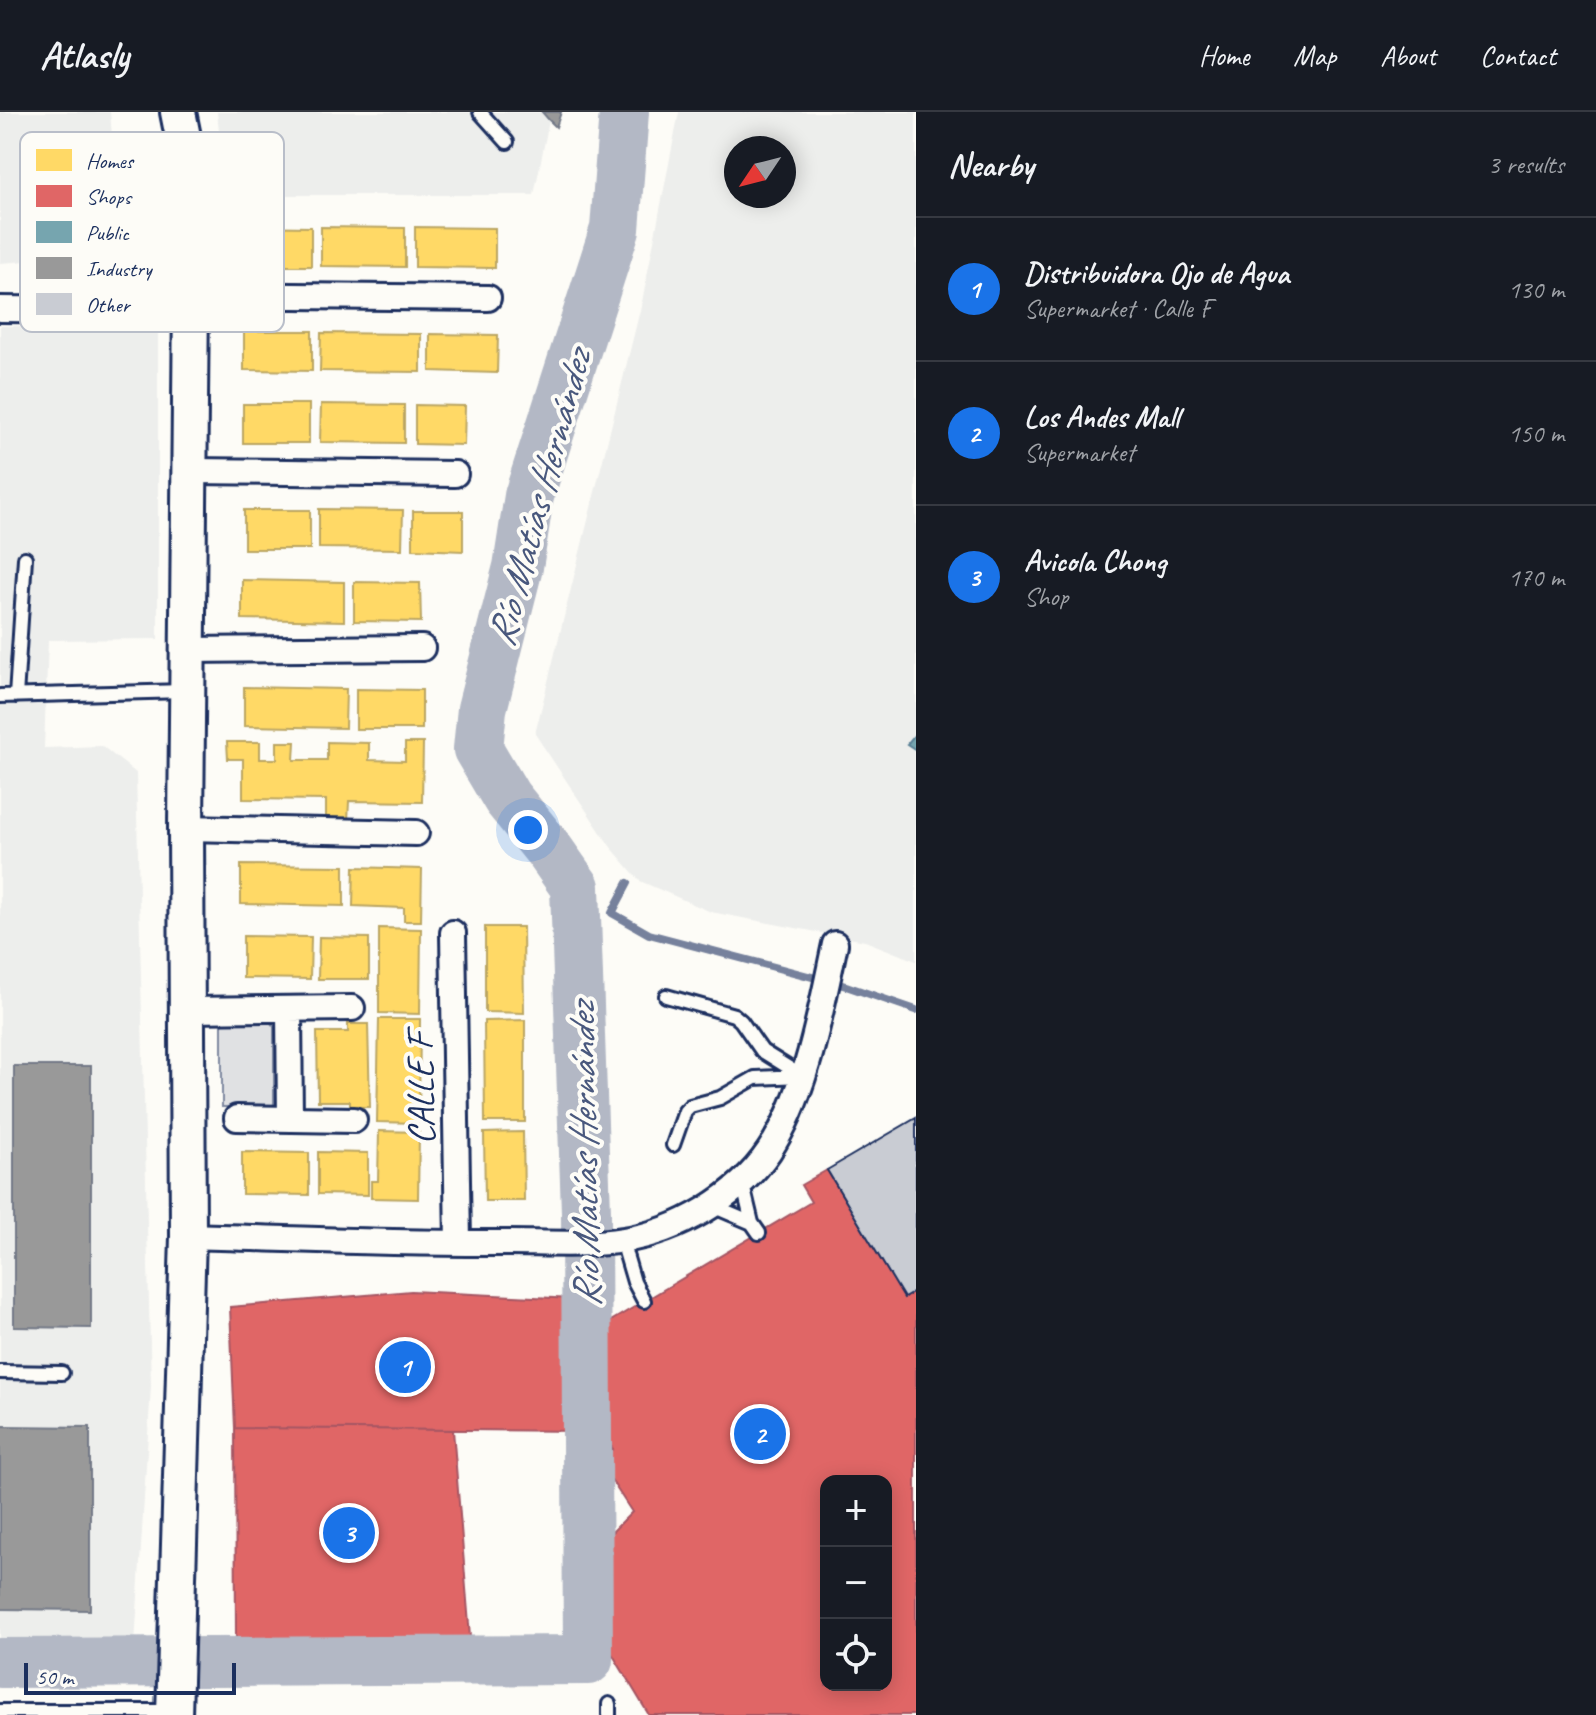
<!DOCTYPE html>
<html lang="en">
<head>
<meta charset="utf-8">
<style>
	:root { --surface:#171b24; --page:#20242c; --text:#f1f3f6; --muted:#9ea1a6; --line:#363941; --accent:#1a73e8 }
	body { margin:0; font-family:Caveat,sans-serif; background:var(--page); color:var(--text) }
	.controls { position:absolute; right:24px; bottom:24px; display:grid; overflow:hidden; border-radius:16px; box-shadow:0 4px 20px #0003 }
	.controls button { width:72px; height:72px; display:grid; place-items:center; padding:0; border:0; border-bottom:2px solid var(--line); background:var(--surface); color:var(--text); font:40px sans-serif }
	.compass { position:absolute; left:724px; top:24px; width:72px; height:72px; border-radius:50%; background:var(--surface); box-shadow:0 4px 20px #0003; rotate:235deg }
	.scale { position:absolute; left:24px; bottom:20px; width:212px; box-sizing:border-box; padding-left:8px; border:4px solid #1b2f5e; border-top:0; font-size:22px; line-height:28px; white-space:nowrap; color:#1b2f5e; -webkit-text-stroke:6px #fdfcf7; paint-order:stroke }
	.you { position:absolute; left:528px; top:718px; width:28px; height:28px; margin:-20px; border:6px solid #fff; border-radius:50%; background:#1a73e8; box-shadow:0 0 0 12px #1a73e833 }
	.badge { display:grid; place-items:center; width:52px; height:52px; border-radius:50%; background:var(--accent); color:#fff; font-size:26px; font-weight:700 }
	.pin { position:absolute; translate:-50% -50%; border:4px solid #fff; box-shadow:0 2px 8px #0006 }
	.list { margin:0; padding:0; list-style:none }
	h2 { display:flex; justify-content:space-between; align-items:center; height:104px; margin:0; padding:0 32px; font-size:34px }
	h2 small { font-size:26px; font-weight:400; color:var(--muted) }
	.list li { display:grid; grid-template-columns:52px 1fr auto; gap:24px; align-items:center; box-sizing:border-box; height:144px; padding:0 32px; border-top:2px solid var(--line) }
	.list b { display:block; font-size:30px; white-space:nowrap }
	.list p { margin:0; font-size:26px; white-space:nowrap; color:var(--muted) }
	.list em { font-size:26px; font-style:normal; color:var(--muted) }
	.icon { flex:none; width:44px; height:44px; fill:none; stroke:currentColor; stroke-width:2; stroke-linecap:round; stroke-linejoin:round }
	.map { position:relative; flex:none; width:916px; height:1603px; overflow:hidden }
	header { display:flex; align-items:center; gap:48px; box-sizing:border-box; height:112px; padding:0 40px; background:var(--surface); border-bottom:2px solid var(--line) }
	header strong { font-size:38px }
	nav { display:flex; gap:44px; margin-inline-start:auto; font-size:28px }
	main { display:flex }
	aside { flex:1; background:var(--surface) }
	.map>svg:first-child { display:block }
	.built { fill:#edeeec; fill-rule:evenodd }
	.green { fill:#e0e1e3; stroke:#7e88a0; stroke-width:2 }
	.homes { fill:#ffd966; stroke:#bba664; stroke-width:2 }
	.shops { fill:#e06666; stroke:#a55664; stroke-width:2; fill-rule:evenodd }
	.public { fill:#76a5af; stroke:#5b8297; stroke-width:2 }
	.industry { fill:#999; stroke:#737987; stroke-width:2 }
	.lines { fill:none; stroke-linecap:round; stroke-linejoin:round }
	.stream { stroke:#76819c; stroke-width:8 }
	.river { stroke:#b3b8c5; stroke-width:50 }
	.building { fill:#c9ccd3; stroke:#1b2f5e; stroke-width:2 }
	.lane-casing { stroke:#1b2f5e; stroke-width:18 }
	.street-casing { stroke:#1b2f5e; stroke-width:30 }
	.secondary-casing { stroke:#1b2f5e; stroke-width:40 }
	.lane { stroke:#fdfcf7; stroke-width:12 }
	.street { stroke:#fdfcf7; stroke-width:24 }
	.secondary { stroke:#fdfcf7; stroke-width:34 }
	.labels { text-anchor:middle; stroke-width:8; stroke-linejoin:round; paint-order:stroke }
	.street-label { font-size:38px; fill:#1b2f5e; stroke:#fdfcf7 }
	.water-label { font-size:40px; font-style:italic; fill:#49587d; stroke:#fdfcf7 }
	.key { fill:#fdfcf7; stroke:#b9bec9; stroke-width:2 }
	.key-label { font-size:22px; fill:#1b2f5e }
</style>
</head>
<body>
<header>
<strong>Atlasly</strong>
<nav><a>Home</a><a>Map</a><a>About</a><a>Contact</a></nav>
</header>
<main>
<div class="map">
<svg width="916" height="1603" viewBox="0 0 916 1603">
	<rect width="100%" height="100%" fill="#fdfcf7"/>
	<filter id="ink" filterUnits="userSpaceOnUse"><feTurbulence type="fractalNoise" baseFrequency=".0125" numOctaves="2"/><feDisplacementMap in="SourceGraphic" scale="16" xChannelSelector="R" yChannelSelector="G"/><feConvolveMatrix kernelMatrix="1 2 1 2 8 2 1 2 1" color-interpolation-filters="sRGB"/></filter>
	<g filter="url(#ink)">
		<!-- built -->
		<path class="built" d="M0,0H110L122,142L0,151Z
			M217,0H561L556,15L549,9L534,83H226Z
			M679,0H916V849L865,829L711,800L640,769L610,734L535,622L642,190ZM736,36H784V84H736Z
			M0,214H158V527L48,528L44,636L102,634L136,661L151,1274L135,1532L0,1538Z"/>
		<!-- green -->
		<path class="green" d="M222,910H270L274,915V992L270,995H222Z"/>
		<!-- homes -->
		<path class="homes" d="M245,114L311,115V154H245Z
			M321,115L405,116V155L321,154Z
			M415,115L495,116V156L415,155Z
			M244,219H312V259L244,258Z
			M321,221L421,222V260L320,259Z
			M430,222L498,223L497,261L430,259Z
			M243,292H309V331H243Z
			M321,292L404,293V331L320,330Z
			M415,293L465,294L464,333L415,332Z
			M319,397L403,398L402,437L319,436Z
			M244,398H310V437H244Z
			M413,399H463V439L413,437Z
			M242,468L344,470V509L242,507Z
			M354,470L420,471L421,510L354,509Z
			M244,575L346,577L345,616L244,614Z
			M356,577L422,578V617H356Z
			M227,630H260V647H277V630H295L294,648H327V630L369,631V648L405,649V631H423L422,690L349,689L348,709L326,708V688L243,687V647H228Z
			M241,753L344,754V794L241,792Z
			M354,755L422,757L421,809H404V796L353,794Z
			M485,815H523L524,901L485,900Z
			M379,816L421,817L420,902L379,901Z
			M243,824L311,825L310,867L243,866Z
			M319,825L369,826V867H318Z
			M379,907H420L419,1011L377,1010Z
			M525,908V1010H485L484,909Z
			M348,912H368L370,995H350V989H318L317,920H348Z
			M379,1019L419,1020L418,1087L371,1086V1069H378Z
			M523,1020L524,1089H485L484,1021Z
			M242,1040L309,1041V1083L242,1082Z
			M318,1040L368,1041V1083L318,1082Z"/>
		<!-- shops -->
		<path class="shops" d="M827,1058L904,1186L916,1179V1603H649L599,1520L608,1424L632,1400L598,1348L613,1337L594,1307L599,1216L811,1090L801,1073ZM826,1369H886V1573H826Z
			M411,1179L573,1187L580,1319L235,1316L230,1195Z
			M235,1316L453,1318L470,1525L236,1529Z"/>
		<!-- public -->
		<path class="public" d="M916,621V638L907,632Z"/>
		<!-- industry -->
		<path class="industry" d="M542,0H561L556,15L549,8Z
			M14,954H91V1216L14,1215Z
			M0,1314L90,1315V1498L0,1497Z"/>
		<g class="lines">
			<!-- stream -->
			<path class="stream" d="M628,771L612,801L649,822L846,874L916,898"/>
			<!-- river -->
			<path class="river" d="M0,1551L588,1548L586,1100L575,775L549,738L507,686L478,637L482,597L518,455L529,384L615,117L624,0"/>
		</g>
		<!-- building -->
		<path class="building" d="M916,1006V1179L904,1186L827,1058Z"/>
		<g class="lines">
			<!-- lane casing -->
			<g class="lane-casing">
				<path id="lane" d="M480,0L507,30
					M0,584L185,579
					M16,584L25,446
					M666,884L734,903L741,909L762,939L802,964
					M673,1033L685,999L690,994L720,986L755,966L802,964
					M742,1069L752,1111L759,1121
					M712,1094L752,1111
					M622,1129L634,1170L644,1189
					M0,1260L62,1261
					M609,1592V1603
					M0,1599H171"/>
			</g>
			<!-- street casing -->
			<g class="street-casing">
				<path id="street" d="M191,183L488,186
					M0,197L191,199
					M190,359L455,362
					M189,538L422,536
					M186,716L416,721
					M453,821L458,1131
					M289,897L290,1007
					M188,898L352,896
					M237,1006L354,1008
					M188,1124C295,1127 402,1132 509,1131C544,1131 589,1134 623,1128C678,1120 738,1085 769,1039C807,982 821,897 835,832"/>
			</g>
			<!-- secondary casing -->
			<g class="secondary-casing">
				<path id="secondary" d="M174,1603L188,1124L186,716L191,183L184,30L178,0"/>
			</g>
			<!-- lane -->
			<use href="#lane" class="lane"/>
			<!-- street -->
			<use href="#street" class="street"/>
			<!-- secondary -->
			<use href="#secondary" class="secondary"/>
		</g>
	</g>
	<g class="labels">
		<!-- street labels -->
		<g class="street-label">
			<text transform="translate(420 977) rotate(-91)" y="13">CALLE F</text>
		</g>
		<!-- water labels -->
		<g class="water-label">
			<text transform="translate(538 386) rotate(-75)" y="14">Río Matías Hernández</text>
			<text transform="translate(583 1043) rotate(-91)" y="14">Río Matías Hernández</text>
		</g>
	</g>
	<!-- legend -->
	<rect x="20" y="20" width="264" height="200" rx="12" class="key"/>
	<rect x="36" y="37" width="36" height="22" fill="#ffd966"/>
	<rect x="36" y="73" width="36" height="22" fill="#e06666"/>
	<rect x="36" y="109" width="36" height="22" fill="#76a5af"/>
	<rect x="36" y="145" width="36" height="22" fill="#999"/>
	<rect x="36" y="181" width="36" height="22" fill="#c9ccd3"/>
	<g class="key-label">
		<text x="86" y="56">Homes</text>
		<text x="86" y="92">Shops</text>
		<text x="86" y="128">Public</text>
		<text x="86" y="164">Industry</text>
		<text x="86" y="200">Other</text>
	</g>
</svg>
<div class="controls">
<button>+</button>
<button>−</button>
<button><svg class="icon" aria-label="locate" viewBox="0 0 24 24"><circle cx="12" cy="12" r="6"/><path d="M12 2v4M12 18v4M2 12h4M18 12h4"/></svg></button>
</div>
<svg class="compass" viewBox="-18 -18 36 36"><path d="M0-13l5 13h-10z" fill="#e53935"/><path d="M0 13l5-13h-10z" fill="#9ea1a6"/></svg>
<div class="scale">50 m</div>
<div class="you"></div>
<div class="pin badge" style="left:405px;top:1255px">1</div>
<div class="pin badge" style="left:760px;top:1322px">2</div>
<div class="pin badge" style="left:349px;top:1421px">3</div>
</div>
<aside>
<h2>Nearby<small>3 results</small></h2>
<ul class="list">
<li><span class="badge">1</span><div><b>Distribuidora Ojo de Agua</b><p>Supermarket · Calle F</p></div><em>130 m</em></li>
<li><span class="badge">2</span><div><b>Los Andes Mall</b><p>Supermarket</p></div><em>150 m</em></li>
<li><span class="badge">3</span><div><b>Avicola Chong</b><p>Shop</p></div><em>170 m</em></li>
</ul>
</aside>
</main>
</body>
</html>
